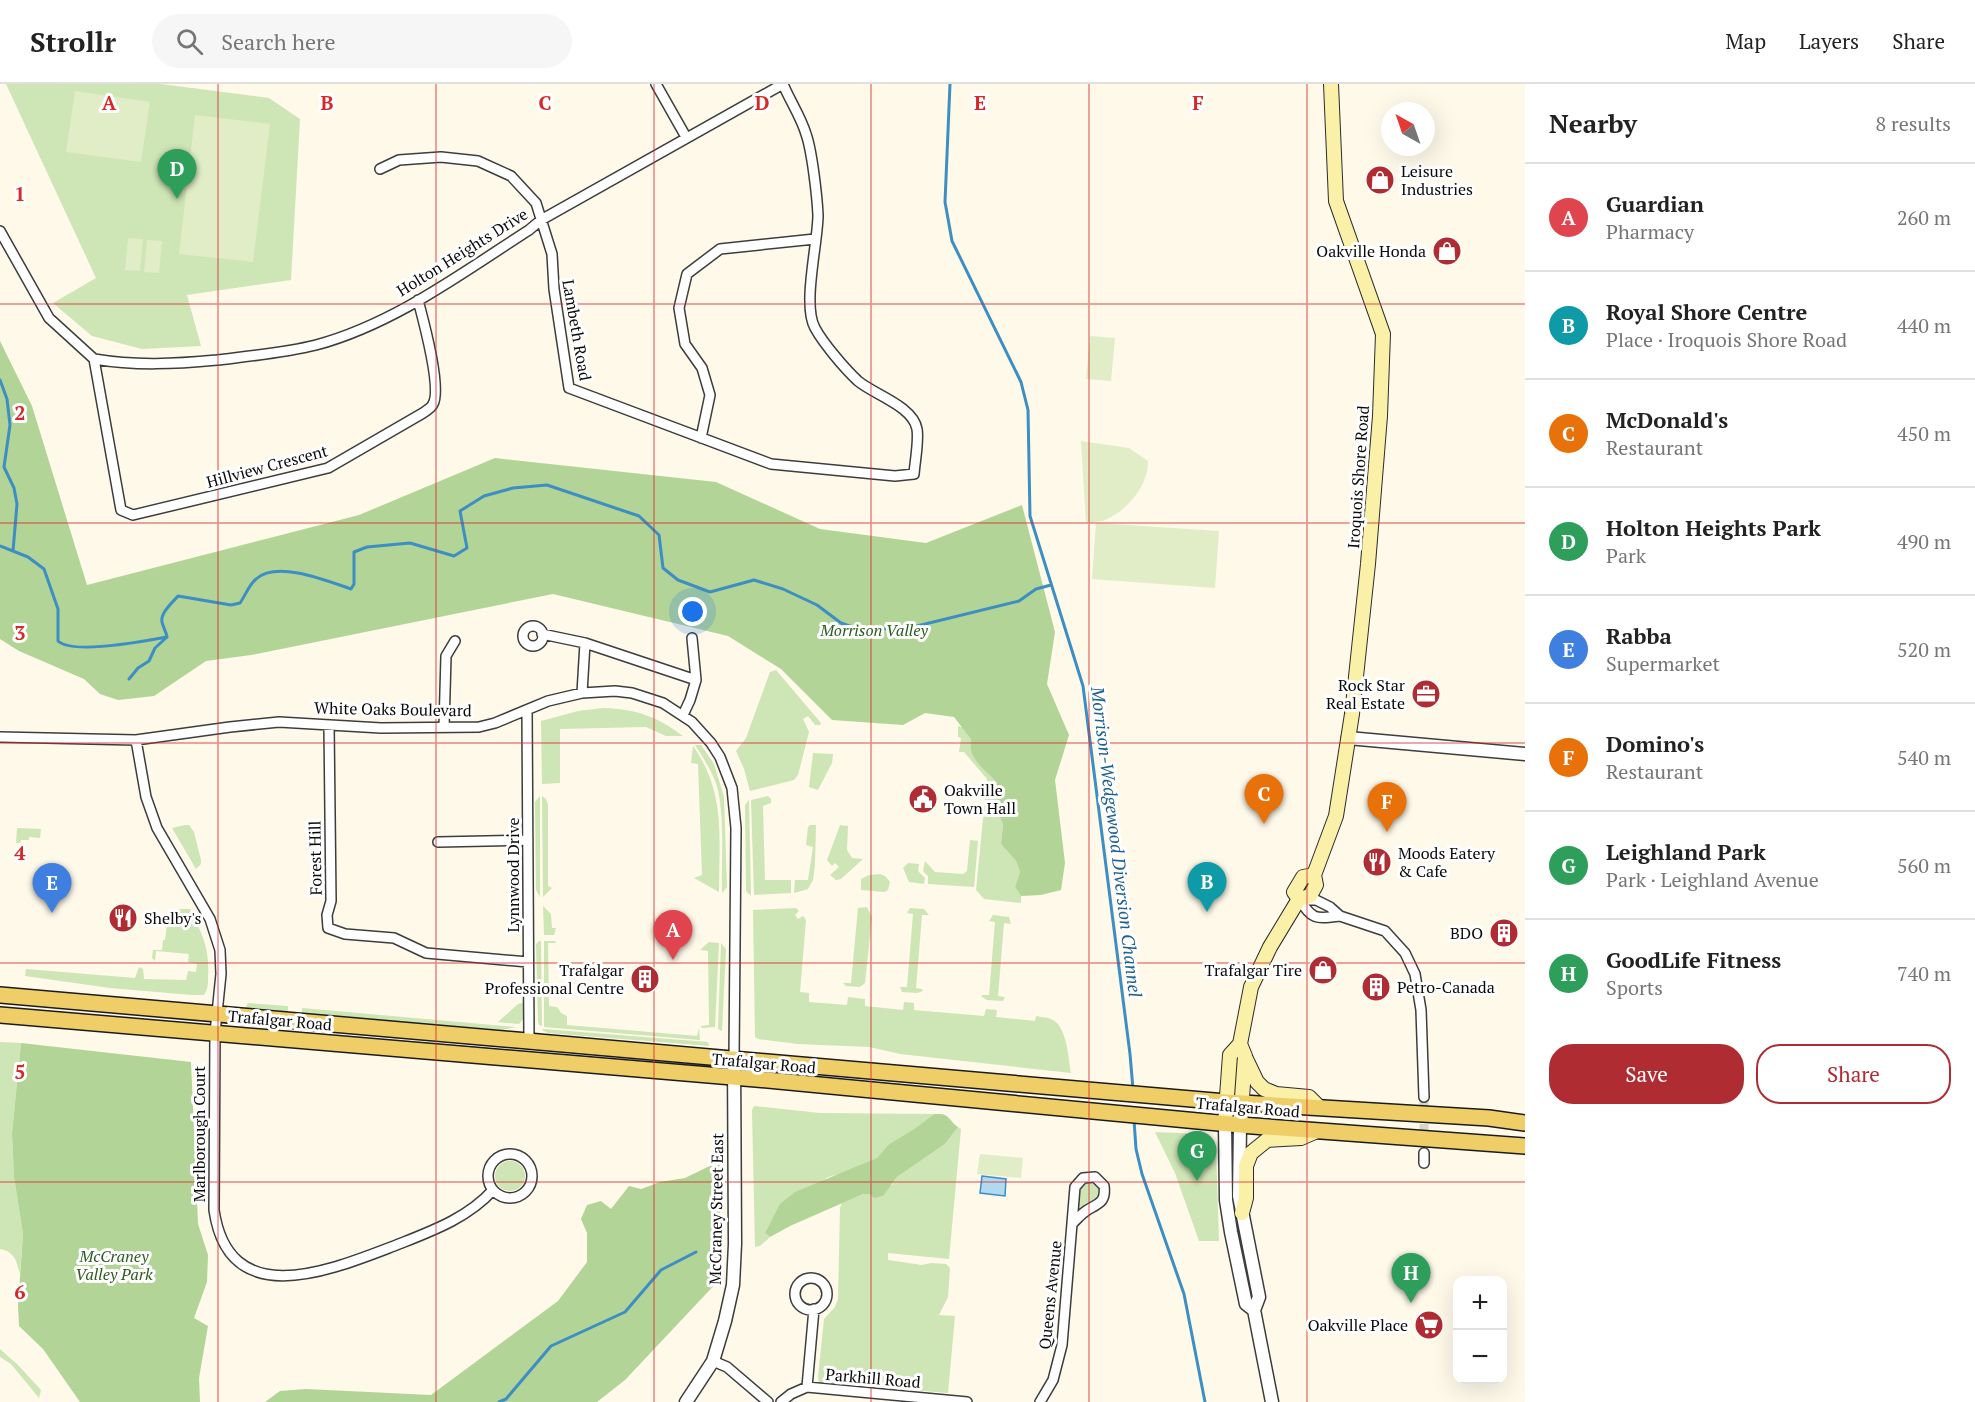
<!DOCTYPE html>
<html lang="en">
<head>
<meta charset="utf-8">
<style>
	:root { --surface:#fff; --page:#f6f6f6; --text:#222; --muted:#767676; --line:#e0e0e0; --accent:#b02c33 }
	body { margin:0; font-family:"PT Serif",serif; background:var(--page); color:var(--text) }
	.controls { position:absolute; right:18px; bottom:18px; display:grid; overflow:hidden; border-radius:12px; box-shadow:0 6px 24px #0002 }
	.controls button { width:54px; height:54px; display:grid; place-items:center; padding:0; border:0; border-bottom:2px solid var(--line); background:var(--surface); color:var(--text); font:30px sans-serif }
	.compass { position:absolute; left:1381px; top:18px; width:54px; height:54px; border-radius:50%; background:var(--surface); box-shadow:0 6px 24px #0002; rotate:320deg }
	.you { position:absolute; left:693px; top:528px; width:21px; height:21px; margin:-15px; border:4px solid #fff; border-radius:50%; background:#1a73e8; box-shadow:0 0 0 9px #1a73e833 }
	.badge { display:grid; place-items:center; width:39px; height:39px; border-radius:50%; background:var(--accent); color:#fff; font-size:20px; font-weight:700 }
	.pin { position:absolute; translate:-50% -50px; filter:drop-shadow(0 2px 3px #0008) }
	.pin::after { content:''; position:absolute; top:32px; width:21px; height:18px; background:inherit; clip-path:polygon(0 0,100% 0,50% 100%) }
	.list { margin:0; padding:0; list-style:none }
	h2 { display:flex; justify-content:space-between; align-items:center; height:78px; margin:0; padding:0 24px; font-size:26px }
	h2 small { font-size:20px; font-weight:400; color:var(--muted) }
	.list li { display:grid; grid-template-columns:39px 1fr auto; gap:18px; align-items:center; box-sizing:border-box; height:108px; padding:0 24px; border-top:2px solid var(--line) }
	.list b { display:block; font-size:22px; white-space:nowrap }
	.list p { margin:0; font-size:20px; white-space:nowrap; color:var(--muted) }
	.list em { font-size:20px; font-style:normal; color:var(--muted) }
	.actions { display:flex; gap:12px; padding:18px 24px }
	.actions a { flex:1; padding:14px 0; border:2px solid var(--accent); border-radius:24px; text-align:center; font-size:21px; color:var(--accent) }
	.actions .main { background:var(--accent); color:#fff }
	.icon { flex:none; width:33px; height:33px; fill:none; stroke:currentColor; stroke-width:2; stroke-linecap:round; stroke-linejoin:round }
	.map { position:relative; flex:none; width:1525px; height:1318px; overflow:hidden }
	header { display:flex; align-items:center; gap:36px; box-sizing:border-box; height:84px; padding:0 30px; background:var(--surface); border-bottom:2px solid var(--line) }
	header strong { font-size:28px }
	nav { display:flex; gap:33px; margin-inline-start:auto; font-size:21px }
	.search { width:420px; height:54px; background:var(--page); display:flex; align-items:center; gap:15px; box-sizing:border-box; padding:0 21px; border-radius:33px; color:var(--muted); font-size:22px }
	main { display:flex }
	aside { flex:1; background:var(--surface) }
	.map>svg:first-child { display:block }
	.green { fill:#cee5b6 }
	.forest { fill:#b2d496 }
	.pitch { fill:#e0edc7 }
	.water { fill:#b1daf1; stroke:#3d8ec3; stroke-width:1.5 }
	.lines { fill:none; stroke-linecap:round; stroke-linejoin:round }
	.stream { stroke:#3d8ec3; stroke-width:3 }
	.minor-tunnel { stroke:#d9d5c8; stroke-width:9; stroke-dasharray:9 4.5; stroke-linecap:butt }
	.minor-casing { stroke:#3d3d3d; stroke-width:12 }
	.tertiary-casing { stroke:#3d3d3d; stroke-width:15 }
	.secondary-casing { stroke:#2c2c2c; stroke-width:16 }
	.primary-casing { stroke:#1b1b1b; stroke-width:18 }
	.minor { stroke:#fff; stroke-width:9 }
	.tertiary { stroke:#fff; stroke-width:12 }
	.secondary { stroke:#faf0a8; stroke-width:14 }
	.primary { stroke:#efce67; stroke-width:15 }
	.grid { fill:none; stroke:#d62828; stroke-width:1.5; stroke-opacity:0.55 }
	.labels { text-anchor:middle; stroke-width:6; stroke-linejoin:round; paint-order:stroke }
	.poi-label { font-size:16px; fill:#0a0a0a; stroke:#fff; text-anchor:end }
	.street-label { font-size:16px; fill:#0a0a0a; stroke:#fff }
	.park-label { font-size:16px; font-style:italic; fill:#2d5c20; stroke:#fff }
	.water-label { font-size:18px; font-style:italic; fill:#1d6092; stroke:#fff }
	.grid-label { font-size:20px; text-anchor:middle; font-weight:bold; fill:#d62828; stroke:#fff; stroke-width:6; stroke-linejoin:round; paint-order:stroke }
</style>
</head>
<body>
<header>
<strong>Strollr</strong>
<div class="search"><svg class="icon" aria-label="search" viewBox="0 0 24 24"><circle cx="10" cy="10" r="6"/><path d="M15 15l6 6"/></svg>Search here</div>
<nav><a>Map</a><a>Layers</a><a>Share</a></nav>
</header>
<main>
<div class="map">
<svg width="1525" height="1318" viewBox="0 0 1525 1318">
	<rect width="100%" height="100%" fill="#fef9e9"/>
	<!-- green -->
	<path class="green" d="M6,0H161L269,14L300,35L291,196L187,211L201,262L142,265L92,252L53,219L96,194Z
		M776,586L821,639L820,641H815L808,632L803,635L809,648L798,691L794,696L750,707L744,685L736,667L746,654L770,588Z
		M603,624C636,625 656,632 683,652H666L646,643L560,645V699L542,700L541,637L578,627Z
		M958,642L964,644L971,655C967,674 986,686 997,699V727L1003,739L1001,760L1016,777L1020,788L1015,803L1021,812V819L984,815L976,806L987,695L964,668H959L961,654L958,653Z
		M695,661H701L714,680L724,713L727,803L723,808H722C721,774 725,739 718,706C714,690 704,675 695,661Z
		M693,662C726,709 719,753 719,808L694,794L702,791L698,680L691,679Z
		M813,669L833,670L832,679L818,706L809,703Z
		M540,712V813L536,806L535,718Z
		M542,712L546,715L548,721V802L552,804L543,813Z
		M768,712L771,715V719L763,722L765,796H791V809L754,811L751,716Z
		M749,716L751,812L746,807V802L745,721Z
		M185,741H189L194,748L201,776V780L196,785L172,744Z
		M810,741H816L815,780L813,796L808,805L794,809L795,796H808L813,763L806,761L808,743Z
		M840,741L848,742L847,766L852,774L863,775L841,795L836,796L830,791L839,783L835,779L832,782L827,776Z
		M17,744L41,745L40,754L29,753V756H21L20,759H16Z
		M970,756L978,757L974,803L928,800V792L923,787L925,777L935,788L963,790L967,787Z
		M908,779L919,780L918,787L925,794L924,800L909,798L903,784Z
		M880,790L885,792L890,798L888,806L885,808L861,806V795L869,791Z
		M543,822L551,830L552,844H556L554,851H544Z
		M867,823L872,833L865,899L860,903L846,902L843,899H851L858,824Z
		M796,824L799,827L795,831L798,835L803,832L806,836L800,908L809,909V918L847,921L848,913L865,915V922L903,926L904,918L914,919V926L984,932L986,925L997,926L996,933L1035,937L1036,932C1040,933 1046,933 1051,935C1067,941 1068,973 1071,989L900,970L869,963L798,960L758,955L755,953L753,826Z
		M910,824L924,825L929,831H922L916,904L922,905L923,907L917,909L902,908L900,903H907L913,830L907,829Z
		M179,825H190C202,850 210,864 208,893C208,900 208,905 204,911H192L110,904L25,892L26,885L135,894L139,883L143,885L144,895L186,896L188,887L196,888L197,880L188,878L189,870L156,867L155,877L152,874L153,866H162L163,856H165L167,841L159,840C160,830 170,827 179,825Z
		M993,831L1009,833L1011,840L1004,839L998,912L1005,913L1003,917L987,916L981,912L982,911H989L995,838L989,837Z
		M539,857H541L542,942L539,941L538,937L536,860Z
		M544,857H555L556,859H548L549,922L557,923L561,929L567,932V941L697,952L699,944L700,956L544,943Z
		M709,858L719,859L715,943L702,944L701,942L709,941L708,867L700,866Z
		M721,859L726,865L722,947L718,945Z
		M525,918V933L519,940L498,938L518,920Z
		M248,919L288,922V928L245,925Z
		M302,924L516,943L502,946L302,929Z
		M543,945L708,958L709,962L548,949L542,946Z
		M0,958L21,959L12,1049L14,1093L23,1150L20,1190C16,1176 15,1168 0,1165Z
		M754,1022L820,1029L934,1030L914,1045L889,1060L877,1074L843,1089L828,1093L772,1136L765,1149L770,1153L760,1162L755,1163L752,1026Z
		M958,1043L961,1045L949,1175L888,1169V1176L922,1181L931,1179L946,1180L950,1184L948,1213L939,1231L955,1232L948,1309L819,1298L818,1293L824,1235L835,1223L838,1215L840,1124L842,1119L863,1110H870L892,1101L897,1093L945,1060Z
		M1155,1048C1169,1049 1197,1048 1208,1055C1212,1057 1214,1062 1216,1066L1219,1157H1199L1175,1089Z
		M495 1092a15 15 0 1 1 30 0a15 15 0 1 1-30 0Z
		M1089,1098L1098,1102L1099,1110L1094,1117L1086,1119L1080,1125L1078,1123C1079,1112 1077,1101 1089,1098Z
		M0,1265L18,1281L41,1306L39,1314L11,1280L0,1273Z"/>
	<!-- forest -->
	<path class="forest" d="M0,257L32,322L87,501L359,431L495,374L716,398L820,445L926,459L1022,421L1055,548L1047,600L1069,651L1055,696L1065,779L1061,806L1041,811L1021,812L1015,803L1020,788L1016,777L1001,760L1003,740L997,727V699C985,685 967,675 971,655L954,633L925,629L903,641L832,636L781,585L728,552L553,510L251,571L206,577L154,612L118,616L100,610L84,595L19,567L0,555Z
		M21,959L191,978L198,1140L208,1171L207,1198L194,1234L208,1242L199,1294L200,1318H80L43,1265L19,1242L18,1222L23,1150L14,1093L12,1049Z
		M934,1030C951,1029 947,1035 958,1043L945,1060L897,1093L883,1112L874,1114L870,1110H863L790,1142L770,1153L765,1149L780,1120L795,1108L877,1074L889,1060L914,1045Z
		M720,1077V1195L625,1296L597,1318H265L280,1307L306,1305L431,1311L558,1217L587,1178V1149L581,1135L587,1121L601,1117L611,1125L629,1102L641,1105L660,1098L685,1094Z"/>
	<!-- pitch -->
	<path class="pitch" d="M75,7L150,18L141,78L66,68Z
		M195,31L270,40L253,178L179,170Z
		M128,154L143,155L140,187L125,186Z
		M147,156L162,157L159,189L144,188Z
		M1090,252L1115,254L1111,297L1086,295Z
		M1081,357L1129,364L1148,377C1148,402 1128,426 1105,436C1100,438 1092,438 1086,439Z
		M1096,439L1219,447L1215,504L1092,495Z
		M980,1070L1023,1074L1021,1094L977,1090Z"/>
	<!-- water -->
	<path class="water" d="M982,1092L1006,1095L1005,1112L980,1109Z"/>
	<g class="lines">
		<!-- stream -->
		<path class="stream" d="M950,0L945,118L952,157L1021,298L1028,326L1030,432L1083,602L1130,970L1133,1005
			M0,296L7,315L10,341L4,383L14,404L17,420L13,467
			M0,462L28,473L44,485L58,525V557C73,571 146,557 167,553C166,547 163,543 162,538C160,529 173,518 178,512L231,521L240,519C245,512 249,501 256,495C277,476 328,497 351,505L354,500V468L367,463L410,459L454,472L467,464L460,427L484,412L513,404L547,401L639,432L659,451L663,484L678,496L710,508L754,496L783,505L817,521L841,539L858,545L872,546L917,542L1019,517L1036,505L1051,501
			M129,595L138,584L149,577L155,564L167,553
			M1134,1036L1136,1065L1142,1090L1184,1210L1205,1318
			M499,1318L506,1315L551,1262L625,1228L661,1186L696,1168"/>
		<!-- minor-tunnel -->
		<path class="minor-tunnel" d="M1424,1013V1069"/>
		<!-- minor casing -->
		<g class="minor-casing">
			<path id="minor" d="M656,0L686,53
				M380,85L399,76L441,73L478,77L511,92L536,119L552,170L554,205L569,304L771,380L895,392L914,390C915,377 919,357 917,345C913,322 873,310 858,297C845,285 823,259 815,244C802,221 818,159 818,131C817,111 812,67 806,50C801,33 790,17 783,0
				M0,147L49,234L94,275
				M94,275C136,282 175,280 217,276C250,272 284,269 316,261C394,240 462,189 529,146L541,136L783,0
				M94,275L121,426L133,431L328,384L423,329C426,327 432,323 433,320C442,304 423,235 418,216
				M701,354L710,311L702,284L685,260L679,224L687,190L720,165L815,155
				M523 552a10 10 0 1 1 20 0a10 10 0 1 1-20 0Z
				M542,550L585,559L696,596
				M582,609L585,559
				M527,626L529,956
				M683,631L690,616L696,596L692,554
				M329,641L331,817L327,831L328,844L345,850L394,854L426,869L528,878
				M444,643L446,572L455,557
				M0,653L136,656L230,643L279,638L381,644L479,643L495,639L548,617L582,609L615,607L632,609L663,619L692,638L711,659L720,673L732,704L736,744L734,974
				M136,656L146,713L157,744L210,835L220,866L221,890L215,949L214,1126C229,1229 331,1186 394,1162C429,1148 467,1135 493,1106
				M438,758L528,756
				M1299,815C1313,836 1315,835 1340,832
				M1304,816H1316L1330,823L1340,832L1385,847L1405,869L1415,890L1421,926L1424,1013
				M488 1092a22 22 0 1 1 44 0a22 22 0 1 1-44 0Z
				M1424,1079V1069
				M795 1210a16 16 0 1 1 32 0a16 16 0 1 1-32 0Z
				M713,1277L727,1283L768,1318
				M807,1303L814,1225
				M781,1318L791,1310L807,1303L967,1318
				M1040,1318L1053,1296L1062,1261L1075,1103L1083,1094L1095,1093L1104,1102C1106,1117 1100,1119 1089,1125C1082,1129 1078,1134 1073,1139"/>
		</g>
		<!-- tertiary casing -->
		<g class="tertiary-casing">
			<path id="tertiary" d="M1348,654L1525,670
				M1225,1040L1226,1116L1231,1148L1246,1220L1254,1226
				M1240,1041L1239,1112L1259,1213L1254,1226L1272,1318
				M686,1318L713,1277L725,1237L733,1201L735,1160L734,974"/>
		</g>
		<!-- secondary casing -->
		<g class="secondary-casing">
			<path id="secondary" d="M1299,815L1294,808L1303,793L1314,791
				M1246,975L1257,998L1264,1005L1276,1010L1309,1013L1320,1024
				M1225,1040L1230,971L1240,960
				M1240,1041L1245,972L1240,960L1251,903L1270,863L1299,815L1310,812L1316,801L1314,791L1336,732L1352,630L1368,480L1380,332L1383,250L1336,117L1331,0
				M1242,1129L1246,1114V1082L1251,1069L1267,1056L1301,1054L1317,1047"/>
		</g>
		<!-- primary casing -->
		<g class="primary-casing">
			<path id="primary" d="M0,911L1226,1018L1489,1034L1525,1039
				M0,931L756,995L1240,1041L1525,1062"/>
		</g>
		<!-- minor -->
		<use href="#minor" class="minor"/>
		<!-- tertiary -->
		<use href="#tertiary" class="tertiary"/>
		<!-- secondary -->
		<use href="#secondary" class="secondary"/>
		<!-- primary -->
		<use href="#primary" class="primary"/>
	</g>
	<!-- grid -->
	<path class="grid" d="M218,0V1318M436,0V1318M654,0V1318M871,0V1318M1089,0V1318M1307,0V1318M0,220H1525M0,439H1525M0,659H1525M0,879H1525M0,1098H1525"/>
	<!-- icons -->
	<defs>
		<g id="shop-disc" transform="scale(1.5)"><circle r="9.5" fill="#b02c33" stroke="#fff"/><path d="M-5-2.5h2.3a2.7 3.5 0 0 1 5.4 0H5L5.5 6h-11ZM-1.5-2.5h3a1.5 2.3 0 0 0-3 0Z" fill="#fff"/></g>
		<g id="office-disc" transform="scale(1.5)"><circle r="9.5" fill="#b02c33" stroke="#fff"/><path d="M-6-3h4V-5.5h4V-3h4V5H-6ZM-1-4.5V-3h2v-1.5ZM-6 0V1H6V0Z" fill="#fff"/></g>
		<g id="civic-disc" transform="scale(1.5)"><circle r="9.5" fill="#b02c33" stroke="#fff"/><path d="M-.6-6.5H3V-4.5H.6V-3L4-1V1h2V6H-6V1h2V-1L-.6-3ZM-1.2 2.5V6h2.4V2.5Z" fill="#fff"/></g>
		<g id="restaurant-disc" transform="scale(1.5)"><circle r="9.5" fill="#b02c33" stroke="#fff"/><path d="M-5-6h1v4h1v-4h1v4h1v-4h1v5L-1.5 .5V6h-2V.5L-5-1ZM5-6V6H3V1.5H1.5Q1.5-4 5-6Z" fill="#fff"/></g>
		<g id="building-disc" transform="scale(1.5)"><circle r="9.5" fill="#b02c33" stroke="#fff"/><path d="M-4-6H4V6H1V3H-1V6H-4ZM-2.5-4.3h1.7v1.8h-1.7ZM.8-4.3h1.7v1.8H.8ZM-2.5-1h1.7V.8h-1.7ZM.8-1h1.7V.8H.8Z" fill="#fff"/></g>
		<g id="supermarket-disc" transform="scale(1.5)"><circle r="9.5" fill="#b02c33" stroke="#fff"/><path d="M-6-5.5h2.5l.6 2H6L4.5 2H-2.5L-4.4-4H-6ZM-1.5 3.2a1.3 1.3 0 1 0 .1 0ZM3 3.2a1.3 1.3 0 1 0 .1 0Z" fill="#fff"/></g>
	</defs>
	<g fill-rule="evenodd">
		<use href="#shop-disc" x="1380" y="96"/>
		<use href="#shop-disc" x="1447" y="167"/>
		<use href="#office-disc" x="1426" y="610"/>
		<use href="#civic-disc" x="923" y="715"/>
		<use href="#restaurant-disc" x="1377" y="778"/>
		<use href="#restaurant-disc" x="123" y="834"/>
		<use href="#building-disc" x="1504" y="849"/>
		<use href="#shop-disc" x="1323" y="886"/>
		<use href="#building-disc" x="645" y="895"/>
		<use href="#building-disc" x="1376" y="903"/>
		<use href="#supermarket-disc" x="1429" y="1241"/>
	</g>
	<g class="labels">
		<!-- poi labels -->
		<g class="poi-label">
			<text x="1401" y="93" text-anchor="start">Leisure<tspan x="1401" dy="18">Industries</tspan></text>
			<text x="1426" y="173">Oakville Honda</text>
			<text x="1405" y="607">Rock Star<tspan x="1405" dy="18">Real Estate</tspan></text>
			<text x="944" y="712" text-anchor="start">Oakville<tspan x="944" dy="18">Town Hall</tspan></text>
			<text x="1398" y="775" text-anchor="start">Moods Eatery<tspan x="1398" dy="18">&amp; Cafe</tspan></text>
			<text x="144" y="840" text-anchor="start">Shelby's</text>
			<text x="1483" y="855">BDO</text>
			<text x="624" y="892">Trafalgar<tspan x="624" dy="18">Professional Centre</tspan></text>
			<text x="1302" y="892">Trafalgar Tire</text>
			<text x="1397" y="909" text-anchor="start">Petro-Canada</text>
			<text x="1408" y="1247">Oakville Place</text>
		</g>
		<!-- street labels -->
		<g class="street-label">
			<text transform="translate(462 168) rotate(-32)" y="6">Holton Heights Drive</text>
			<text transform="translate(577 246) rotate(80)" y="6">Lambeth Road</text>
			<text transform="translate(267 382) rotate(-15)" y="6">Hillview Crescent</text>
			<text transform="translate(1358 393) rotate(-86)" y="6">Iroquois Shore Road</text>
			<text transform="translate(393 625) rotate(1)" y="6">White Oaks Boulevard</text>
			<text transform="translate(315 774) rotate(-91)" y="6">Forest Hill</text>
			<text transform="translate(513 791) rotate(-90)" y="6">Lynnwood Drive</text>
			<text transform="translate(280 936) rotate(5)" y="6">Trafalgar Road</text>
			<text transform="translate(764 979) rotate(5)" y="6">Trafalgar Road</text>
			<text transform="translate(1248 1023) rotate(5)" y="6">Trafalgar Road</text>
			<text transform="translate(199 1050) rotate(-90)" y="6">Marlborough Court</text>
			<text transform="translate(716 1125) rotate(-89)" y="6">McCraney Street East</text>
			<text transform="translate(1050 1211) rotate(-84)" y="6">Queens Avenue</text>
			<text transform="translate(873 1294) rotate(5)" y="6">Parkhill Road</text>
		</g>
		<!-- park labels -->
		<g class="park-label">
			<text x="874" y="552">Morrison Valley</text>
			<text x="114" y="1178">McCraney<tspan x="114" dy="18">Valley Park</tspan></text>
		</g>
		<!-- water labels -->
		<g class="water-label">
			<text transform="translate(1116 758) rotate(83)" y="6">Morrison-Wedgewood Diversion Channel</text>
		</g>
	</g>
	<g class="grid-label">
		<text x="109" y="26">A</text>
		<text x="327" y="26">B</text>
		<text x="545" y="26">C</text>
		<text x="762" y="26">D</text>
		<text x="980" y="26">E</text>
		<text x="1198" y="26">F</text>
		<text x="20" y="117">1</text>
		<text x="20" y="336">2</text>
		<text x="20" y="556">3</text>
		<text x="20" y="776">4</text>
		<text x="20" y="995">5</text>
		<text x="20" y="1215">6</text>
	</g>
</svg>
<div class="controls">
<button>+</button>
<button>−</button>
</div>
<svg class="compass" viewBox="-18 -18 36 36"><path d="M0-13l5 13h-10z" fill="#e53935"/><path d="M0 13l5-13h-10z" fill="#767676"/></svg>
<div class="you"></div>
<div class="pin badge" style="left:673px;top:876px;background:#e0444e">A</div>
<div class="pin badge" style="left:1207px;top:828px;background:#0f9aa8">B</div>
<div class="pin badge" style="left:1264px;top:740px;background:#e8710a">C</div>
<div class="pin badge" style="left:177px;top:115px;background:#2e9e5b">D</div>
<div class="pin badge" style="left:52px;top:829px;background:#3f7fe0">E</div>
<div class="pin badge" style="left:1387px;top:748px;background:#e8710a">F</div>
<div class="pin badge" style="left:1197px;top:1097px;background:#2e9e5b">G</div>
<div class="pin badge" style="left:1411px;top:1219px;background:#2e9e5b">H</div>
</div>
<aside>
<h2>Nearby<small>8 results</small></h2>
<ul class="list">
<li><span class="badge" style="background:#e0444e">A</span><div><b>Guardian</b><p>Pharmacy</p></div><em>260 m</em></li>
<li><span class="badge" style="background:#0f9aa8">B</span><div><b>Royal Shore Centre</b><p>Place · Iroquois Shore Road</p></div><em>440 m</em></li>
<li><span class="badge" style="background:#e8710a">C</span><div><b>McDonald's</b><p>Restaurant</p></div><em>450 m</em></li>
<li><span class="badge" style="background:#2e9e5b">D</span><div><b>Holton Heights Park</b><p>Park</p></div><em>490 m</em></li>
<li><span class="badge" style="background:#3f7fe0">E</span><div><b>Rabba</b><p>Supermarket</p></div><em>520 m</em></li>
<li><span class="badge" style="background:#e8710a">F</span><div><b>Domino's</b><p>Restaurant</p></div><em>540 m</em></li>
<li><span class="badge" style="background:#2e9e5b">G</span><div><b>Leighland Park</b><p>Park · Leighland Avenue</p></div><em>560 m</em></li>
<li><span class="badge" style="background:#2e9e5b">H</span><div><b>GoodLife Fitness</b><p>Sports</p></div><em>740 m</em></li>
</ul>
<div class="actions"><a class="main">Save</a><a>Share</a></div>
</aside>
</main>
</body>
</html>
